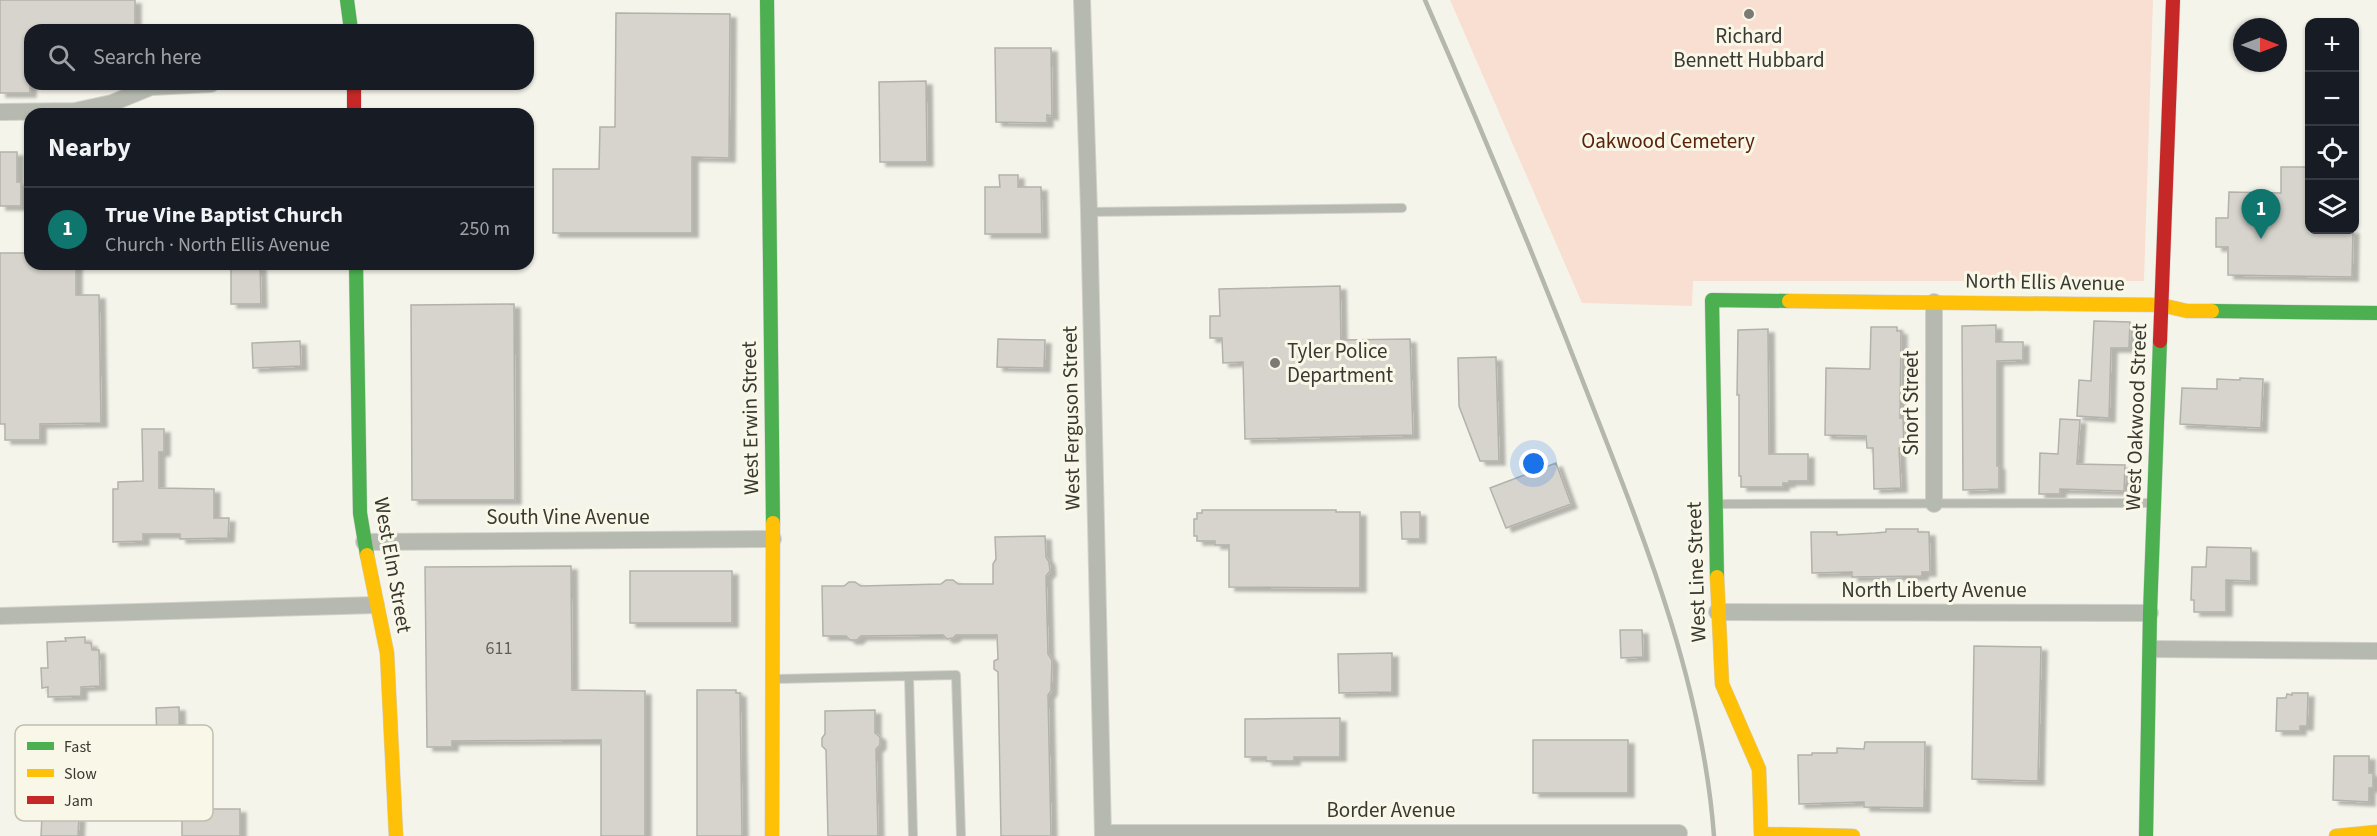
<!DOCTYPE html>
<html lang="en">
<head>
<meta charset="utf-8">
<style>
	:root { --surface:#171b24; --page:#242831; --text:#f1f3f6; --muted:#9ea1a6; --line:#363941; --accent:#0f766e }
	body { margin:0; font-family:"Source Sans 3",sans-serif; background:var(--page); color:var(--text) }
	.controls { position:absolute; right:18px; top:18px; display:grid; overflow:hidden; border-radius:12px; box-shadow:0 2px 4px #0004 }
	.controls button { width:54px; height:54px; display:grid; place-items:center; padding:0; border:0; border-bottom:2px solid var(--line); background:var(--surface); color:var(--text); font:30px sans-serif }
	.compass { position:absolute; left:2233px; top:18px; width:54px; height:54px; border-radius:50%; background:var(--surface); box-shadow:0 2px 4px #0004; rotate:90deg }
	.you { position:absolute; left:1534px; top:464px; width:21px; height:21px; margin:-15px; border:4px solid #fff; border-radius:50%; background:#1a73e8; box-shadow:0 0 0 9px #1a73e833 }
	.badge { display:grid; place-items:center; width:39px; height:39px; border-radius:50%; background:var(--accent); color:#fff; font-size:20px; font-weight:700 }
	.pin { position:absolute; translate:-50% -50px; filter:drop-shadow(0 2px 3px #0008) }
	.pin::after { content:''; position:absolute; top:32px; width:21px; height:18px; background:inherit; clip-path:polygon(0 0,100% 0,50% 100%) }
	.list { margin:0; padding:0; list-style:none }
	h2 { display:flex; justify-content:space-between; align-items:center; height:78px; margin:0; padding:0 24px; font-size:26px }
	h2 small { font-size:20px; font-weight:400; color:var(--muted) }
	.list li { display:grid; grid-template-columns:39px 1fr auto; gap:18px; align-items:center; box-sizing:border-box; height:84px; padding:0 24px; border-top:2px solid var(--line) }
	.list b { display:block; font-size:22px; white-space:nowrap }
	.list p { margin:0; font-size:20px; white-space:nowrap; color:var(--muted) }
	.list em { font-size:20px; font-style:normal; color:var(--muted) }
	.icon { flex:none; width:33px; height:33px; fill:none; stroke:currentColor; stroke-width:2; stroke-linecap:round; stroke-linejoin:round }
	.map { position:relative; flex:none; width:2377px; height:836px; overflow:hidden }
	.search { position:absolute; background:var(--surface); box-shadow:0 2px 4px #0004; left:24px; top:24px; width:510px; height:66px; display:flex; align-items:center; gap:15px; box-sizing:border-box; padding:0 21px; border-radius:18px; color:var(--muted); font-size:22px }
	.panel { position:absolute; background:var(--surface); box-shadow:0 2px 4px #0004; left:24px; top:108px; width:510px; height:162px; border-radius:18px }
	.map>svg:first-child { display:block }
	.green { fill:#f8dfd1 }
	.building { fill:#d7d4cd; stroke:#b3b1ab; stroke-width:1.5; filter:url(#shadow) }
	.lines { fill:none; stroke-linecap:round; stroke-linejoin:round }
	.lane-casing { stroke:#d2d1cb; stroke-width:10 }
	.street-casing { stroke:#d2d1cb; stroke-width:18 }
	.fast-casing { stroke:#d2d1cb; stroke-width:15 }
	.slow-casing { stroke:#d2d1cb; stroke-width:15 }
	.jam-casing { stroke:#d2d1cb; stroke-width:15 }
	.lane { stroke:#b5b9af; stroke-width:8 }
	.street { stroke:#b5b9af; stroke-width:16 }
	.fast { stroke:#4caf50; stroke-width:14 }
	.slow { stroke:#ffc107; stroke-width:14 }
	.jam { stroke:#c62828; stroke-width:14 }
	.rail { stroke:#b4b7ad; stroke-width:4.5 }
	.poi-dot { fill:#7b7a73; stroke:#f9f7e7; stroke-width:2 }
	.labels { text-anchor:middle; stroke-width:6; stroke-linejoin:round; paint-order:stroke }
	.number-label { font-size:18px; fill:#605f59 }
	.poi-label { font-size:21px; fill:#393832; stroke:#f9f7e7 }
	.park-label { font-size:21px; fill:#5a220a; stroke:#f9f7e7 }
	.street-label { font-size:21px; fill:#393832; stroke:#f9f7e7 }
	.key { fill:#f9f7e7; stroke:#bfbeb1; stroke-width:1.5 }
	.key-label { font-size:16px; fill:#393832 }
</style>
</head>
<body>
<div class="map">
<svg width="2377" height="836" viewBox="0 0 2377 836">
	<defs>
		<filter id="shadow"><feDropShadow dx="6" dy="4" stdDeviation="1.5" flood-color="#0004"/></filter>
	</defs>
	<rect width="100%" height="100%" fill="#f5f4eb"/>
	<!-- green -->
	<path class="green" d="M1450,0H2153L2144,281H1693L1692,306L1582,303Z"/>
	<!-- building -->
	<path class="building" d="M0,0H135V30H30V93H0Z
		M616,13L730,14L729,158L692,157V233H553V169H599L600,127H615Z
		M995,48H1051L1052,116L1047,115V123L996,122Z
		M926,81L927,162H880L879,82Z
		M0,152H17V182H21V206H0Z
		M2281,167H2308L2310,230H2353L2352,277L2228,275V247H2216V218H2228L2229,192L2281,193Z
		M999,175H1018V187H1041L1042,234H985V187H1000Z
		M0,253H30V264H76V295H99L101,423L40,424V440H5V424H0Z
		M231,266H260L261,304H231Z
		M1340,286L1341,340L1410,339L1413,435L1245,439L1243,362L1223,363L1222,338H1210V316H1220L1219,289Z
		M514,304L515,500H412L411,305Z
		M2094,321L2130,322L2129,348H2111L2109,418L2077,416L2079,380L2091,381Z
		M1996,325V342H2023V360L1997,361V466H1999V489L1963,490L1962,326Z
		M1871,327H1897V331H1901L1900,418H1903L1904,448H1899L1901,488L1874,489L1873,448H1867L1866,436L1825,435L1826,368L1870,369Z
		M1768,329L1769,454H1808V481H1789V483H1783V487H1741V476H1739V395H1737L1738,330Z
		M998,339L1045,340L1044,368L997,367Z
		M300,341L301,366L253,368L252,343Z
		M1496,357L1499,461H1480L1459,406L1458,358Z
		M2240,378L2263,379L2261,428L2180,424L2182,388L2217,389V379L2240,380Z
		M2060,419L2080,420L2077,464L2125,465L2124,491L2060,489V494H2039L2040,453L2058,454Z
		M142,429H164V452H159V488L214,489V518H229L228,538L180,539V534H143V541L113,542V489H118V482L143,481Z
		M1556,463L1571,504L1506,528L1490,488Z
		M1202,510H1336V512H1360V588L1229,587V545H1215V541H1197V536H1194V519H1197V513H1202Z
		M1401,512H1420V539H1402Z
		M1886,529H1918V532H1929L1930,572H1922V576L1852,577V572L1812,573L1811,532H1837V535L1875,533L1886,532Z
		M1045,536L1046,557L1049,562L1050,571L1046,576L1048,654L1052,660L1051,691L1048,695L1051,836H1001L998,672L994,669V661L998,659L997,635H956L953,638L947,639L943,635L861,636L857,640H850L846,636H823L822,586H844L849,582H855L861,586L941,584L946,580H953L958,584H993V564L996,559L995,537Z
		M2207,547L2251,548V581L2226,580V612H2194V600H2191L2192,567H2206Z
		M571,566L572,690L645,691V836H601V740L452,741V747H427L425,567Z
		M630,571H732V623H630Z
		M1620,630H1642L1643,657L1621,658Z
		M85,637V643H91L92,650H99L100,686L81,687V696L48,697V687L42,688L41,668H48L47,642L66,641L65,638Z
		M1974,646L2041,647L2038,781L1972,779Z
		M1392,653V692L1339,693L1338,654Z
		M697,690H736V693H740L742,836H697Z
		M2292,693H2308L2307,726H2300V731H2276L2277,698H2286L2287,694L2292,695Z
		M179,707L180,774H152L151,747H157L156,708Z
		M875,710V733L880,737V745L876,749L878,836H828L826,750L822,746V738L825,734V711Z
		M1340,718V757H1294V761H1266V757H1245V719Z
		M1533,740H1628V793H1533Z
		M1865,742H1925L1924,808L1864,807V802L1799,804L1798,755H1812V753H1837V748L1864,749Z
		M2334,756H2369V773H2373V788H2369V802L2333,800Z
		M182,809H240V836H182Z
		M42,816L79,817L78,836H41Z"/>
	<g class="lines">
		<!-- lane casing -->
		<g class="lane-casing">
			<path id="lane" d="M1089,212L1402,208
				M1717,504L2151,503
				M909,676L913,836
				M776,679L956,675L961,836"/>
		</g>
		<!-- street casing -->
		<g class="street-casing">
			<path id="street" d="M1082,0L1089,212L1103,836
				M0,112L75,111L112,103L151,87L211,84
				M1934,504V302
				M364,542L773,539
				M1717,612L2150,613
				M0,616L376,605
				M2151,649L2377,651
				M1103,833H1679"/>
		</g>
		<!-- fast casing -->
		<g class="fast-casing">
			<path id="fast" d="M347,0L351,30
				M767,0L773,523
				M356,264L360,513L367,555
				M2212,311L2377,313
				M1717,577L1712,300L1789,301
				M2146,836L2150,613L2160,341"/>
		</g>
		<!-- slow casing -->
		<g class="slow-casing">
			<path id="slow" d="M1789,301L2161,305L2187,311H2212
				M367,555L387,653L396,836
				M1717,577L1722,684L1759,769L1761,834L1853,836
				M772,836L773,523
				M2336,836L2377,832"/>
		</g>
		<!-- jam casing -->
		<g class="jam-casing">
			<path id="jam" d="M354,84V114
				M2160,341L2173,0"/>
		</g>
		<!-- lane -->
		<use href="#lane" class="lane"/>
		<!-- street -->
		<use href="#street" class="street"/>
		<!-- fast -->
		<use href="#fast" class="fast"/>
		<!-- slow -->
		<use href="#slow" class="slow"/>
		<!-- jam -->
		<use href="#jam" class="jam"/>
		<!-- rail -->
		<path class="rail" d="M1425,0C1485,137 1542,275 1596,415C1649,550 1703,690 1714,836"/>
	</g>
	<!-- markers -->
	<g class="poi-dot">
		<circle cx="1749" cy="14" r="6"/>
		<circle cx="1275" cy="363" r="6"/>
	</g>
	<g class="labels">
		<!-- number labels -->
		<g class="number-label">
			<text x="499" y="654">611</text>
		</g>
		<!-- poi labels -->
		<g class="poi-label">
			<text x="1749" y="43">Richard<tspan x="1749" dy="24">Bennett Hubbard</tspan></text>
			<text x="1287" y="358" text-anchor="start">Tyler Police<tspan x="1287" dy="24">Department</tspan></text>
		</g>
		<!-- park labels -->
		<g class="park-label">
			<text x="1668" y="148">Oakwood Cemetery</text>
		</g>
		<!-- street labels -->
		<g class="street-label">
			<text transform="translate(2045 282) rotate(1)" y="7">North Ellis Avenue</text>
			<text transform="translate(1911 403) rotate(-90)" y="7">Short Street</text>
			<text transform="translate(2136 417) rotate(-88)" y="7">West Oakwood Street</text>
			<text transform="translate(750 418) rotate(-91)" y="7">West Erwin Street</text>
			<text transform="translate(1071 418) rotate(-91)" y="7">West Ferguson Street</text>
			<text x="568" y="524">South Vine Avenue</text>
			<text transform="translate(393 565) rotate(80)" y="7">West Elm Street</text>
			<text transform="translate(1696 572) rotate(-92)" y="7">West Line Street</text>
			<text x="1934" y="597">North Liberty Avenue</text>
			<text x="1391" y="817">Border Avenue</text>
		</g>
	</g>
	<!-- legend -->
	<rect x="15" y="725" width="198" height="96" rx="9" class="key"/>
	<rect x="27" y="742" width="27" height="8" fill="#4caf50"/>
	<rect x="27" y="769" width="27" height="8" fill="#ffc107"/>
	<rect x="27" y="796" width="27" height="8" fill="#c62828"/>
	<g class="key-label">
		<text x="64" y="752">Fast</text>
		<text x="64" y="779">Slow</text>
		<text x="64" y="806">Jam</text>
	</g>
</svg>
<div class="controls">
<button>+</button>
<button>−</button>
<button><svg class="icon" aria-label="locate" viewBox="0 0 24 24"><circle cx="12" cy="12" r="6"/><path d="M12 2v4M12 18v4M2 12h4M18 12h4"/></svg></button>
<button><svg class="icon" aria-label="layers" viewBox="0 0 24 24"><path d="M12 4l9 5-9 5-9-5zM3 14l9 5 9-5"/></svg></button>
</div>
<svg class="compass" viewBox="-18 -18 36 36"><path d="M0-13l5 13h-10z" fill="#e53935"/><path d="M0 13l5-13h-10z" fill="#9ea1a6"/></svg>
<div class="you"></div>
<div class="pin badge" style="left:2261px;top:239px">1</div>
<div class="search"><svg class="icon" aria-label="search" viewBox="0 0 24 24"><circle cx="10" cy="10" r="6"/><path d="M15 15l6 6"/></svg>Search here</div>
<section class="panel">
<h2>Nearby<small></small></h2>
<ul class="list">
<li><span class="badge">1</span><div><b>True Vine Baptist Church</b><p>Church · North Ellis Avenue</p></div><em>250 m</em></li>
</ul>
</section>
</div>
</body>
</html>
